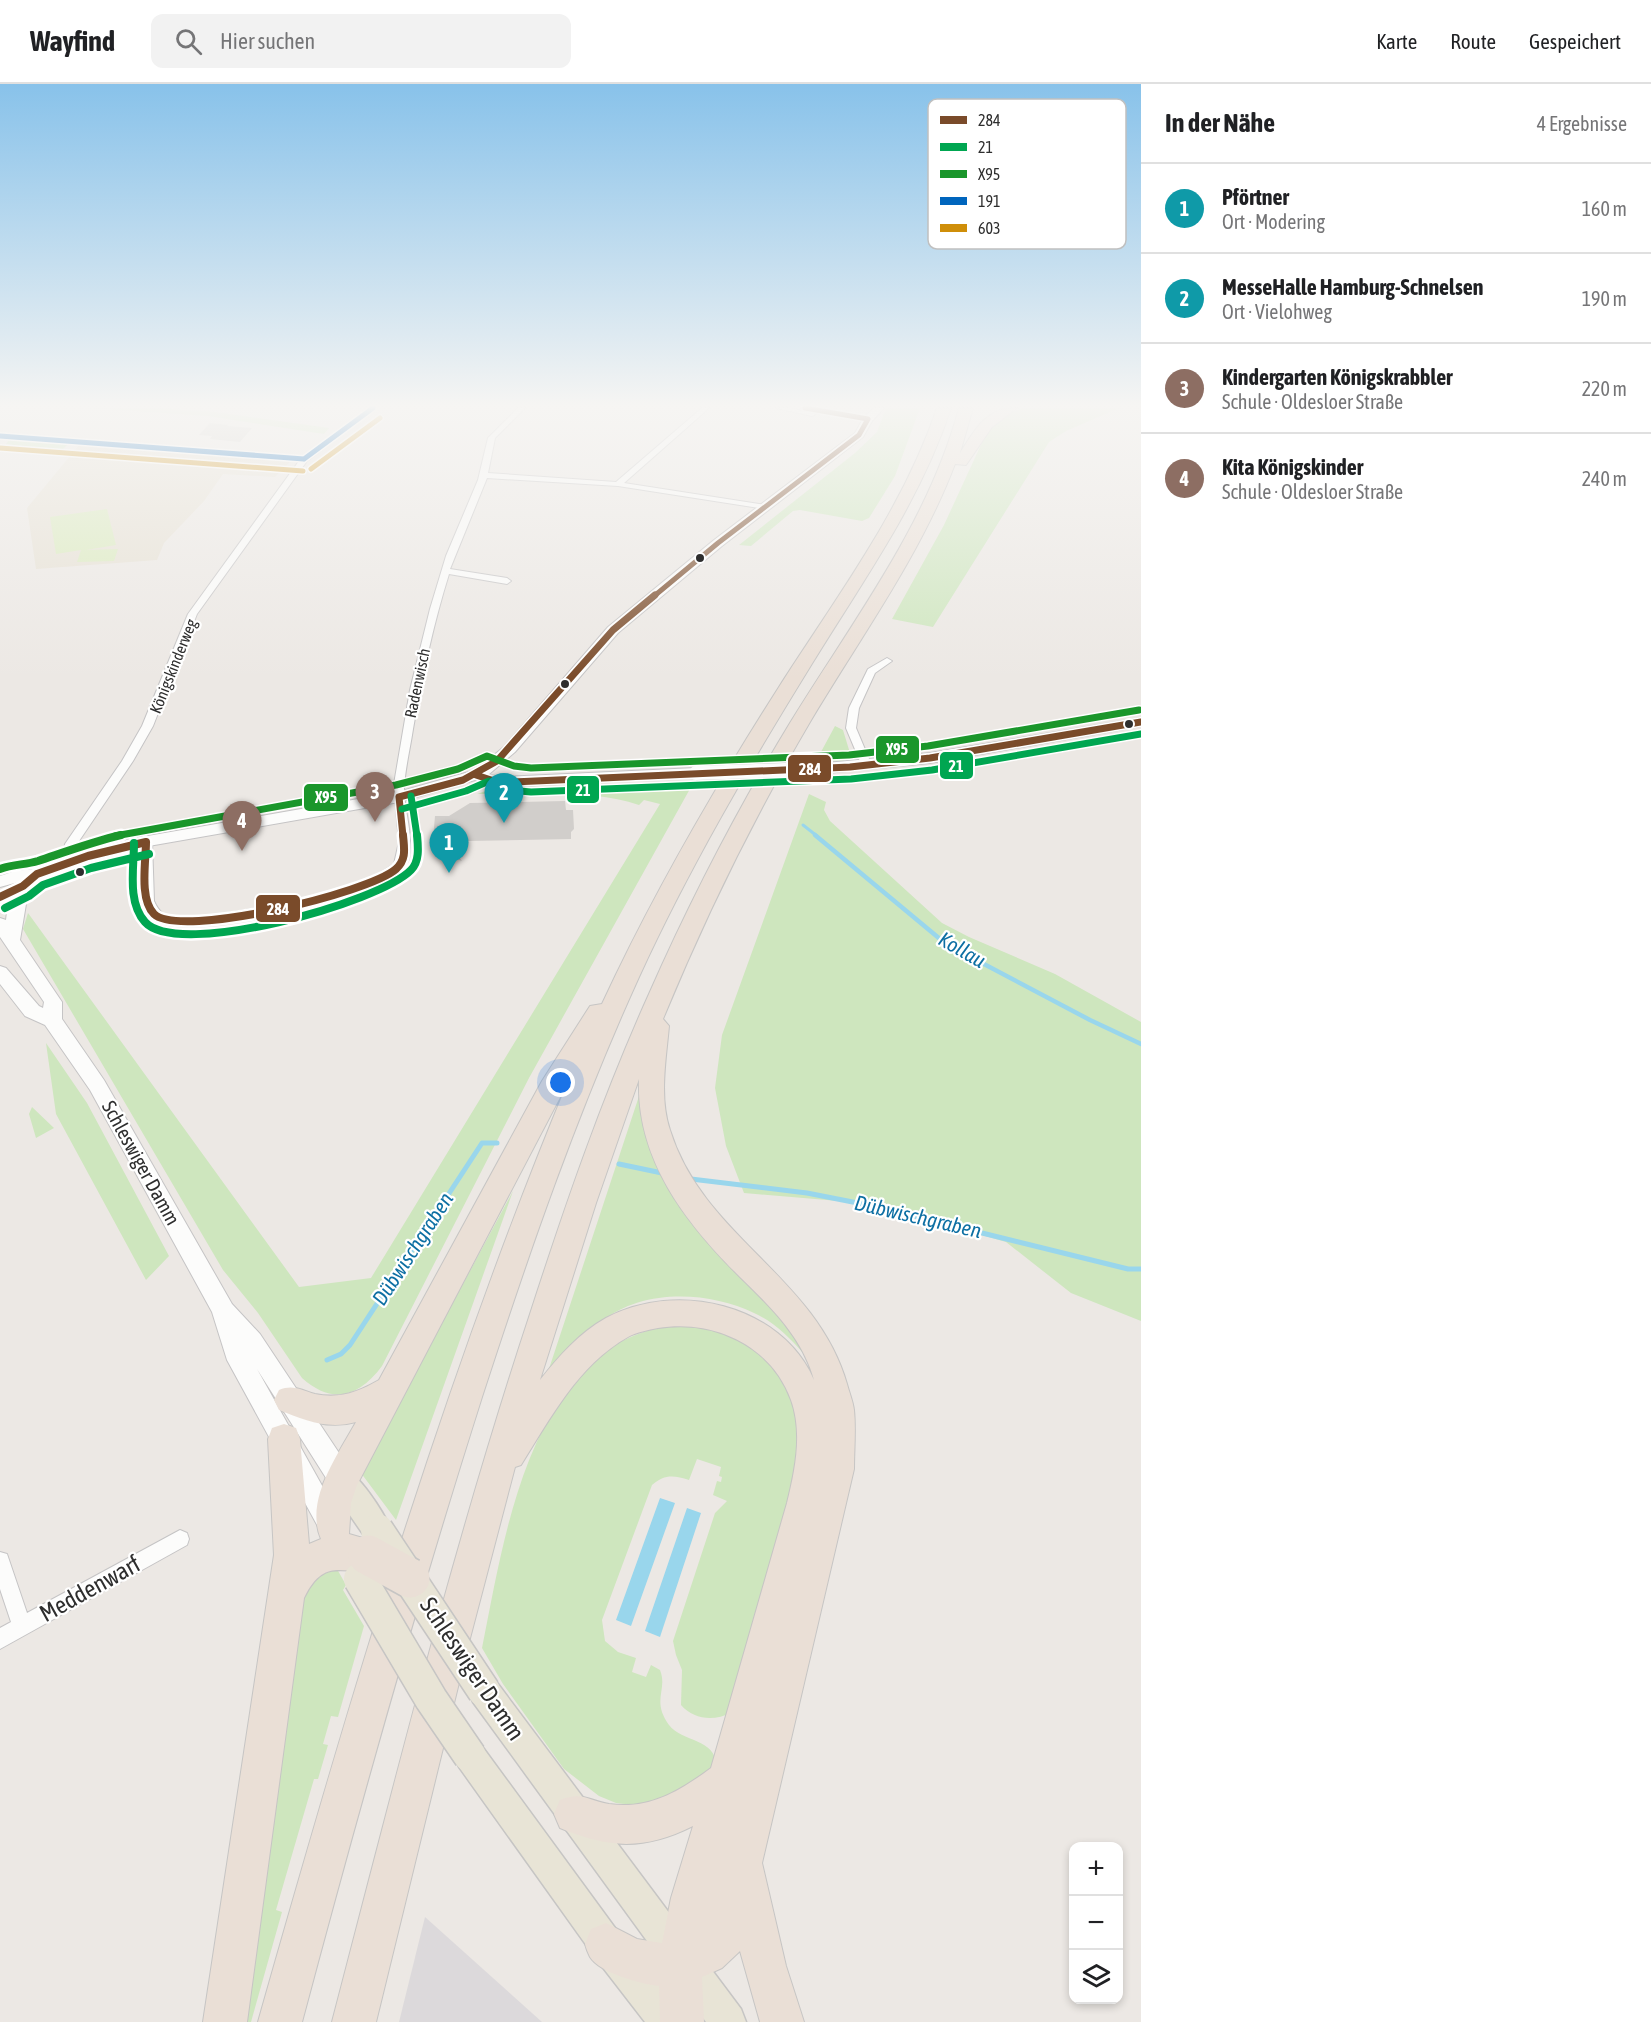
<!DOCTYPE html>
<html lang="de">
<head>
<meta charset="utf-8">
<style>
	:root { --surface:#fff; --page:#f2f2f2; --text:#202124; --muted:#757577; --line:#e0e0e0; --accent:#706f6e }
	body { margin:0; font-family:"Asap Condensed",sans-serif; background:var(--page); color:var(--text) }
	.controls { position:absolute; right:18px; bottom:18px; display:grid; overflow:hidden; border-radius:12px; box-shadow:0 3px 9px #0003 }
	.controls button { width:54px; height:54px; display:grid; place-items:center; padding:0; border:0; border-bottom:2px solid var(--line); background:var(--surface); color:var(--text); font:30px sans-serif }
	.you { position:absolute; left:561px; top:999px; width:21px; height:21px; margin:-15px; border:4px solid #fff; border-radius:50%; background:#1a73e8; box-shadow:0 0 0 9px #1a73e833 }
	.badge { display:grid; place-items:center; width:39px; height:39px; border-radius:50%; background:var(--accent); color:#fff; font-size:20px; font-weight:700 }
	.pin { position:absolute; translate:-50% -50px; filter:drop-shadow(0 2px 3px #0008) }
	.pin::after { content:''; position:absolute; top:32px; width:21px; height:18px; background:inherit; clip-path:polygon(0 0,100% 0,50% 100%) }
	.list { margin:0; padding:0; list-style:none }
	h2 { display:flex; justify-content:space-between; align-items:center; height:78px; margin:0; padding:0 24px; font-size:26px }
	h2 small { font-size:20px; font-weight:400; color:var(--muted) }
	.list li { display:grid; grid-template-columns:39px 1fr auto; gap:18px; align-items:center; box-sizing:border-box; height:90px; padding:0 24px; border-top:2px solid var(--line) }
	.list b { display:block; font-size:22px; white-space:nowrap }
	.list p { margin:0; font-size:20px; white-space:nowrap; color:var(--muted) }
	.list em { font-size:20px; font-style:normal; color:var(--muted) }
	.icon { flex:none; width:33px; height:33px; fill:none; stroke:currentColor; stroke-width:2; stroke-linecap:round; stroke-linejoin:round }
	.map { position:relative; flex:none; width:1141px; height:1938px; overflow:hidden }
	header { display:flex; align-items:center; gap:36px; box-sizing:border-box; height:84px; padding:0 30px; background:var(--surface); border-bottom:2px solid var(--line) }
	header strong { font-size:28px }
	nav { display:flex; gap:33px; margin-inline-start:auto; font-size:21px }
	.search { width:420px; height:54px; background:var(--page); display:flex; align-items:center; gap:15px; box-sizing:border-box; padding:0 21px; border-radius:12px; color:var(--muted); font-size:22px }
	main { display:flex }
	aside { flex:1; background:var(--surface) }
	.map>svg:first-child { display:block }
	.industrial { fill:#dcd9db }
	.education { fill:#e6e0d3 }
	.green { fill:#cee6be }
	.pitch { fill:#d9eabb }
	.water { fill:#99d6ec }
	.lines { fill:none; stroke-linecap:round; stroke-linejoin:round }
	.stream-far2 { stroke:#99d6ec; stroke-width:3 }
	.stream-far1 { stroke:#99d6ec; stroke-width:4.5 }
	.stream { stroke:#99d6ec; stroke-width:5 }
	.building { fill:#d1cecb }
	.street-casing { stroke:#c5c4c5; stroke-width:2 }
	.secondary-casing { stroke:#c5c4c5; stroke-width:2 }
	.primary-casing { stroke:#c6c5c4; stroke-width:3 }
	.highway-casing { stroke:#c6c5c4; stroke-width:2 }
	.street { fill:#fcfcfb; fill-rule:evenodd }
	.secondary { fill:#fcfcfb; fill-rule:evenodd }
	.primary { fill:#e8e4d6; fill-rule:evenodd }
	.highway { fill:#eadfd6; fill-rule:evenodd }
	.secondary-bridge-casing { stroke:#c5c4c5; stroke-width:16; stroke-linecap:butt }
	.primary-bridge-casing { stroke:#c6c5c4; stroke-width:35; stroke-linecap:butt }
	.highway-bridge-casing { stroke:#c6c5c4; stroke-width:42; stroke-linecap:butt }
	.secondary-bridge { stroke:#fcfcfb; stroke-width:14 }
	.primary-bridge { stroke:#e8e4d6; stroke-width:32 }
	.highway-bridge { stroke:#eadfd6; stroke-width:39 }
	.bus-1-far2-casing { stroke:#fff; stroke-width:8 }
	.bus-1-far1-casing { stroke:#fff; stroke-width:10 }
	.bus-1-casing { stroke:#fff; stroke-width:13 }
	.bus-2-far1-casing { stroke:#fff; stroke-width:10 }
	.bus-2-casing { stroke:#fff; stroke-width:13 }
	.bus-3-far1-casing { stroke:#fff; stroke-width:10 }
	.bus-3-casing { stroke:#fff; stroke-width:13 }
	.bus-4-casing { stroke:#fff; stroke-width:8 }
	.bus-5-casing { stroke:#fff; stroke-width:8 }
	.bus-1-far2 { stroke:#7a4b2a; stroke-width:5 }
	.bus-1-far1 { stroke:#7a4b2a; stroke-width:7 }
	.bus-1 { stroke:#7a4b2a; stroke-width:8 }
	.bus-2-far1 { stroke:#00a651; stroke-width:7 }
	.bus-2 { stroke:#00a651; stroke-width:8 }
	.bus-3-far1 { stroke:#1a962b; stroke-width:7 }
	.bus-3 { stroke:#1a962b; stroke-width:8 }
	.bus-4 { stroke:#0065bd; stroke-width:5 }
	.bus-5 { stroke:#cf8e09; stroke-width:5 }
	.bus-dot { fill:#2e2e2e; stroke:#fff; stroke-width:2 }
	.labels { text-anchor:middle; stroke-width:4.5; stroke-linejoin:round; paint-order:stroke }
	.far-street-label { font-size:16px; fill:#2e2e2e; stroke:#fff }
	.street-label { font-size:20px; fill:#2e2e2e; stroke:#fff }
	.water-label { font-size:21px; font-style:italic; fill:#0d6fa3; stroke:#fff }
	.near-street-label { font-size:24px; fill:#2e2e2e; stroke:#fff }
	.key { fill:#fff; stroke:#c0c0c0; stroke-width:1.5 }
	.key-label { font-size:16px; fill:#2e2e2e }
	.line-badge { stroke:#fff; stroke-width:2 }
	.badge-label { font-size:16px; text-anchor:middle; font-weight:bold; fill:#fff }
</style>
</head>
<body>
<header>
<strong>Wayfind</strong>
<div class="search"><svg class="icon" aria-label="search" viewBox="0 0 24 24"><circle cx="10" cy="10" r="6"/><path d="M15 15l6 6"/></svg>Hier suchen</div>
<nav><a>Karte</a><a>Route</a><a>Gespeichert</a></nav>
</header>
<main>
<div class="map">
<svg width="1141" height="1938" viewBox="0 0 1141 1938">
	<rect width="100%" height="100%" fill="#ece8e4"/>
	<!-- industrial -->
	<path class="industrial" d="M425,1833L542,1938H399Z"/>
	<!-- education -->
	<path class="education" d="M80,360L291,377L275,393L223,390L204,417L164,459L157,476L36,485L27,424Z"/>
	<!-- green -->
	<path class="green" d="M91,324H157L215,328L329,344L324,350L208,332Z
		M886,324H920L895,392L869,434L862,437L800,426L793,427L751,462L739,461L855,369L877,348Z
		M1023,324H1119L1066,347L1049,358L933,543L892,535L944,441L985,352L997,338L1012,328Z
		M18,355L69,359L60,368L21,364V362L6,360L9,356Z
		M835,642L843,646L850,669L844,677L815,679Z
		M670,701L691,703L529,994L382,1282C359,1313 332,1321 302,1294L258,1229L223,1186L23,845L28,829L299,1203L371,1194L660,720L644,716L639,721C591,704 528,711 477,710L494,704Z
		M809,710L826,718L824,726L830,737L942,839L969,853L1055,890L1141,938V1237L1071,1209L1006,1158L874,1120L744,1109L726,1062L715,1004L722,951Z
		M46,959L87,1019L169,1172L146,1196L56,1030Z
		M643,1000L646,1038L796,1242L803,1269C789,1253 774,1238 754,1229C709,1207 642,1204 601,1238C580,1256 562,1282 543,1303Z
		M32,1023L54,1044L36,1054L29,1030Z
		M513,1107L396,1436L361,1389Z
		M666,1241L718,1245L762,1269L790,1307L796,1332L799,1374L731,1629C714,1637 694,1636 681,1621L682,1586L676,1571L673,1557L715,1429L727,1417L713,1411L717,1397L721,1398L722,1393L719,1392L721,1383L697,1375L689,1396C674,1391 664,1390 652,1401L602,1536L605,1557L618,1568L636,1574L632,1588L646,1593L651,1581L660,1586C668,1606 651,1616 669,1641C682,1658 717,1655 716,1682L686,1710L632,1721L616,1719L599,1712L564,1685L503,1600L482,1564C499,1479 513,1388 561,1313C567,1304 573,1290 581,1283C606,1262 636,1249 666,1241Z
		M326,1485H337L346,1501L343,1506L364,1542L338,1633L331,1632L323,1660L328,1661L318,1695H314L276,1826L282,1828L251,1938H238L300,1524L306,1506Z"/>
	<!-- pitch -->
	<path class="pitch" d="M107,425L116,461L86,466L118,465L114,477L77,478L81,466L56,470L50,433Z"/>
	<!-- water -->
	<path class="water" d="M660,1414L675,1419L631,1542L616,1536Z
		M687,1424L701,1429L660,1553L645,1547Z"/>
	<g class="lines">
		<!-- stream-far2 -->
		<path class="stream-far2" d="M803,741L817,752"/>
		<!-- stream-far1 -->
		<path class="stream-far1" d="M815,751L946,860L1090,936L1141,960"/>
		<!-- stream -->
		<path class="stream" d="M619,1080L662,1089
			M691,1095L807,1109L873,1122L1128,1185H1141
			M327,1276L341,1270L350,1261L482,1059H497"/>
	</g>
	<!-- building -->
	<path class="building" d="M210,339L228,341L227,342L252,344L240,358L210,355L212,352L199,351Z
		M565,717L566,726H573L574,745L571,748V755L468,757V763L452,764L462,777L432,766L435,732H449L470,719Z"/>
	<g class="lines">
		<!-- street casing -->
		<g class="street-casing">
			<path id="street" d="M369,324H376L307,377L197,530L153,642L133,677L77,760L76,767L80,777L74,781L70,780L64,767L65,760L122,677L142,642L188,530L299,377L0,354V350L302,373Z
				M518,324H525L495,354L488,389L616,398L702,324H709L624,399L766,421L770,423L766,425L618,402L487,394L450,485L507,494L511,497L507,500L449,490C433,541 422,593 413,645C410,665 405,685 404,704C403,726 419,766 403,784C378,813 240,836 199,841C133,850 142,806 140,758L146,755L152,758L154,817C158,826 163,832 174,834C191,837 211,832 228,829C281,820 350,811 394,780L399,758L394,700L410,606L430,525L446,472L478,396L488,354Z
				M776,324H789L816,330L812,332Z
				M802,324H815L872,335L868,337L805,326Z
				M887,574L892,577L875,589L859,624L856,644L872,682L867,685L862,682L846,644L849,624L868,585Z
				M180,1446L187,1449L189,1455L187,1461L0,1565V1544L11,1538L0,1505V1468L7,1470L27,1529Z"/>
		</g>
		<!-- secondary casing -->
		<g class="secondary-casing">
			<path id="secondary" d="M874,324H884L872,337L863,353L722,462L618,549L515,668L488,691L504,693L696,684L701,686L704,689L701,692L504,703L475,696L399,718L143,763L94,776L40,794L26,820L20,856L62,918V935L104,996L232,1220L260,1250L351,1387L355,1396L351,1405L342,1408L333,1405L257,1285L344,1441L340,1450L331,1454L322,1450L227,1276L212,1228L90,1006L45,941L25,932L0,900V882L6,884L39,922L43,924L44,918L0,853V834L6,836L8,820L22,797L0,803V792L15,787L35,785L82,768L142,753L398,708L476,686L505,662L608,543L714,456L855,349L864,333Z
				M1141,634V642L930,679L816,690L808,685L816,680L930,669Z"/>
		</g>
		<!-- primary casing -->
		<g class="primary-casing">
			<path id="primary" d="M342,1383C359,1390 384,1428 391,1446L387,1456L377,1460L367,1456L332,1405L328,1396L332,1387Z
				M484,1591L495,1596L741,1925L746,1938H706L473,1618L468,1607L473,1596Z
				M470,1656L481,1661L618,1848L681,1925L686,1938H645L594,1872L459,1683L454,1672L459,1661Z"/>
		</g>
		<!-- highway casing -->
		<g class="highway-casing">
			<path id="highway" d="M937,324H951C920,418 864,495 813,578C750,680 689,784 639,893C577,1029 528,1171 482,1313C416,1520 358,1728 302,1938H258C348,1621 441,1304 567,1000L357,1401L351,1419L349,1450L380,1459L386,1471L380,1483C348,1497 327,1467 304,1514L247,1938H203L274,1471L268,1355L272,1344L284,1340L296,1344L300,1355L309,1460L321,1455C304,1416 338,1371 356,1338C328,1346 304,1336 279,1326L274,1316L279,1306C293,1300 301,1306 315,1310C340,1315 358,1308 379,1296L542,997L590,922L602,920C653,810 714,705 779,603C837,512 902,427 937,324Z
				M959,324H973L960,369C974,347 987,322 1017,324L992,343L966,381L955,380C920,472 860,554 810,638C754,733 705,833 663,935L669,942C666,976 659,1013 670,1046C703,1153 816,1192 847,1300C849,1308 853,1317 854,1326C856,1345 854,1366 854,1385L762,1779L786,1882L804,1938H760L740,1867L722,1884L702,1893L704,1938H660L659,1902C641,1900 600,1889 590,1873C588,1869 586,1864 585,1860L591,1845L606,1839L637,1855L662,1859L671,1814L693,1742C645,1766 610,1765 560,1744L554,1730L560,1716C582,1707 587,1716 609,1720C649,1726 680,1707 711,1684L787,1419C795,1387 803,1349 791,1316C771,1261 713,1235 658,1244C648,1246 637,1248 628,1253C578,1281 550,1335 521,1381L515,1383L468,1562L376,1938H332C394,1701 453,1463 530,1230C565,1122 602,1014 649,910C690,817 737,726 790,639C852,538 928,440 959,324ZM639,995C636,1076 686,1139 740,1193C770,1222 803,1254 814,1296C781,1220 676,1196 606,1234C579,1249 559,1272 540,1296L596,1119Z"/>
		</g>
		<!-- street -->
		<use href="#street" class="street"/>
		<!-- secondary -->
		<use href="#secondary" class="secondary"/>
		<!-- primary -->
		<use href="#primary" class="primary"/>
		<!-- highway -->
		<use href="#highway" class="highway"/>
		<!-- secondary-bridge casing -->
		<g class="secondary-bridge-casing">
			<path id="secondary-bridge" d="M696,689L816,685"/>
		</g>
		<!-- primary-bridge casing -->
		<g class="primary-bridge-casing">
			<path id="primary-bridge" d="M377,1446L484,1607
				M360,1495L431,1615L470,1672"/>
		</g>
		<!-- highway-bridge casing -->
		<g class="highway-bridge-casing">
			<path id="highway-bridge" d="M368,1471L410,1494"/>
		</g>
		<!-- secondary-bridge -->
		<use href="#secondary-bridge" class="secondary-bridge"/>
		<!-- primary-bridge -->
		<use href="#primary-bridge" class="primary-bridge"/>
		<!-- highway-bridge -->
		<use href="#highway-bridge" class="highway-bridge"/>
		<!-- bus-1-far2 casing -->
		<g class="bus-1-far2-casing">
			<path id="bus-1-far2" d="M805,324L868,335
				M653,513L718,459L859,351L868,335"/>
		</g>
		<!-- bus-1-far1 casing -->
		<g class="bus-1-far1-casing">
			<path id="bus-1-far1" d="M476,691L494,697L513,698L850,683L930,674L1141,638
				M399,713L463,696L497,677L613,546L655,511
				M399,713L403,752"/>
		</g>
		<!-- bus-1 casing -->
		<g class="bus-1-casing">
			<path id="bus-1" d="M146,758C146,777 139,815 154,830C180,855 369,809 396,785C407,775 404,764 403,751
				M0,813L23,802L37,790L88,772L146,758"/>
		</g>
		<!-- bus-2-far1 casing -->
		<g class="bus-2-far1-casing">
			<path id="bus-2-far1" d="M411,712L417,752
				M402,725L466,707L489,697L509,706L531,708L851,695L932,686L1141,650"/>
		</g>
		<!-- bus-2 casing -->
		<g class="bus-2-casing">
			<path id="bus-2" d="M134,759C134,784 127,818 145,838C178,875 379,819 411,786C420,777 418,762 417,751
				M5,824L29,812L43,801L91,784L149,770"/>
		</g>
		<!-- bus-3-far1 casing -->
		<g class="bus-3-far1-casing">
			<path id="bus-3-far1" d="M115,752L396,701L458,685L487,672L514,682L531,684L849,671L928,662L1139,626"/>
		</g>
		<!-- bus-3 casing -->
		<g class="bus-3-casing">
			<path id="bus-3" d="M0,785C13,780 25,781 38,777C65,768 92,758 121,751"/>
		</g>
		<!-- bus-4 casing -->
		<g class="bus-4-casing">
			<path id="bus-4" d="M0,352L304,375
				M304,375L373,324"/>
		</g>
		<!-- bus-5 casing -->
		<g class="bus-5-casing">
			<path id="bus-5" d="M0,364L303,387
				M311,385L380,334"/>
		</g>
		<!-- bus-1-far2 -->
		<use href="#bus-1-far2" class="bus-1-far2"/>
		<!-- bus-1-far1 -->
		<use href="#bus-1-far1" class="bus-1-far1"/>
		<!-- bus-1 -->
		<use href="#bus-1" class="bus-1"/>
		<!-- bus-2-far1 -->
		<use href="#bus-2-far1" class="bus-2-far1"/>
		<!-- bus-2 -->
		<use href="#bus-2" class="bus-2"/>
		<!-- bus-3-far1 -->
		<use href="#bus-3-far1" class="bus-3-far1"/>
		<!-- bus-3 -->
		<use href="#bus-3" class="bus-3"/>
		<!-- bus-4 -->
		<use href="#bus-4" class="bus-4"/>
		<!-- bus-5 -->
		<use href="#bus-5" class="bus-5"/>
	</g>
	<!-- sky -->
	<linearGradient id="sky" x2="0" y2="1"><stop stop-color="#88c2ea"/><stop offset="0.54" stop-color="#f6f5f3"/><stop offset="1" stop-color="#f6f5f3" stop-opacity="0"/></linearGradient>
	<rect width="1141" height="595" fill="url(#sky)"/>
	<!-- markers -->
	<g class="bus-dot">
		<circle cx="700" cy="474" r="5"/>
		<circle cx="565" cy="600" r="5"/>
		<circle cx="1129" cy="640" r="5"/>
		<circle cx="80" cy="788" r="5"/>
	</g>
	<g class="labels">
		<!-- far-street labels -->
		<g class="far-street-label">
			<text transform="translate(173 582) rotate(-68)" y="6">Königskinderweg</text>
			<text transform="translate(417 599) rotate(-78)" y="6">Radenwisch</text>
		</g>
		<!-- street labels -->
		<g class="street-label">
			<text transform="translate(141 1079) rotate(61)" y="7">Schleswiger Damm</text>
		</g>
		<!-- water labels -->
		<g class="water-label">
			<text transform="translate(962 866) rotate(30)" y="7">Kollau</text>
			<text transform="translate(918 1133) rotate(13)" y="7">Dübwischgraben</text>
			<text transform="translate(413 1165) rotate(-57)" y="7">Dübwischgraben</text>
		</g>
		<!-- near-street labels -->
		<g class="near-street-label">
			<text transform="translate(90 1505) rotate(-29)" y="8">Meddenwarf</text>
			<text transform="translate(472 1585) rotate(56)" y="8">Schleswiger Damm</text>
		</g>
	</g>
	<!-- legend -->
	<rect x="928" y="15" width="198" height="150" rx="9" class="key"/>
	<rect x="940" y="32" width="27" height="8" fill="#7a4b2a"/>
	<rect x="940" y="59" width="27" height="8" fill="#00a651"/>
	<rect x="940" y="86" width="27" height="8" fill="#1a962b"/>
	<rect x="940" y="113" width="27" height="8" fill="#0065bd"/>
	<rect x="940" y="140" width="27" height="8" fill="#cf8e09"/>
	<g class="key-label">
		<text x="978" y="42">284</text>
		<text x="978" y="69">21</text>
		<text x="978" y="96">X95</text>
		<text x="978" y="123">191</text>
		<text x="978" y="150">603</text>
	</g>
	<g class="line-badge">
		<rect x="875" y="651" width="45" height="29" rx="6" fill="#1a962b"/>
		<rect x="939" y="667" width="35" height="29" rx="6" fill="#00a651"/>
		<rect x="787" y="670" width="45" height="29" rx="6" fill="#7a4b2a"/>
		<rect x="566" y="691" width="34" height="29" rx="6" fill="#00a651"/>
		<rect x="303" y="699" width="46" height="29" rx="6" fill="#1a962b"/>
		<rect x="255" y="810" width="46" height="29" rx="6" fill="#7a4b2a"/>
	</g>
	<g class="badge-label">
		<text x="897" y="671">X95</text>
		<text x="956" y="688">21</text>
		<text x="810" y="691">284</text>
		<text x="583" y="712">21</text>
		<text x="326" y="719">X95</text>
		<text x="278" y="831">284</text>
	</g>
</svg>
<div class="controls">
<button>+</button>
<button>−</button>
<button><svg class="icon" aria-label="layers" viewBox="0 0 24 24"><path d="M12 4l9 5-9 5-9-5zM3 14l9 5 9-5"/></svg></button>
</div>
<div class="you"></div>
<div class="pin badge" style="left:449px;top:789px;background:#0f9aa8">1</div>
<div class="pin badge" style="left:504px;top:739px;background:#0f9aa8">2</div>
<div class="pin badge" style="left:375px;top:738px;background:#8d6e63">3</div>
<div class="pin badge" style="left:242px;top:767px;background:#8d6e63">4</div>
</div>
<aside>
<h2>In der Nähe<small>4 Ergebnisse</small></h2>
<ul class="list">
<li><span class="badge" style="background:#0f9aa8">1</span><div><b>Pförtner</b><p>Ort · Modering</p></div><em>160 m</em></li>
<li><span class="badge" style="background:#0f9aa8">2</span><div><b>MesseHalle Hamburg-Schnelsen</b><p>Ort · Vielohweg</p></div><em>190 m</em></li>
<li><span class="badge" style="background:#8d6e63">3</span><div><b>Kindergarten Königskrabbler</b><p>Schule · Oldesloer Straße</p></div><em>220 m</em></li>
<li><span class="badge" style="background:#8d6e63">4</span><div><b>Kita Königskinder</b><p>Schule · Oldesloer Straße</p></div><em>240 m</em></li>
</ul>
</aside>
</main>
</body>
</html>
